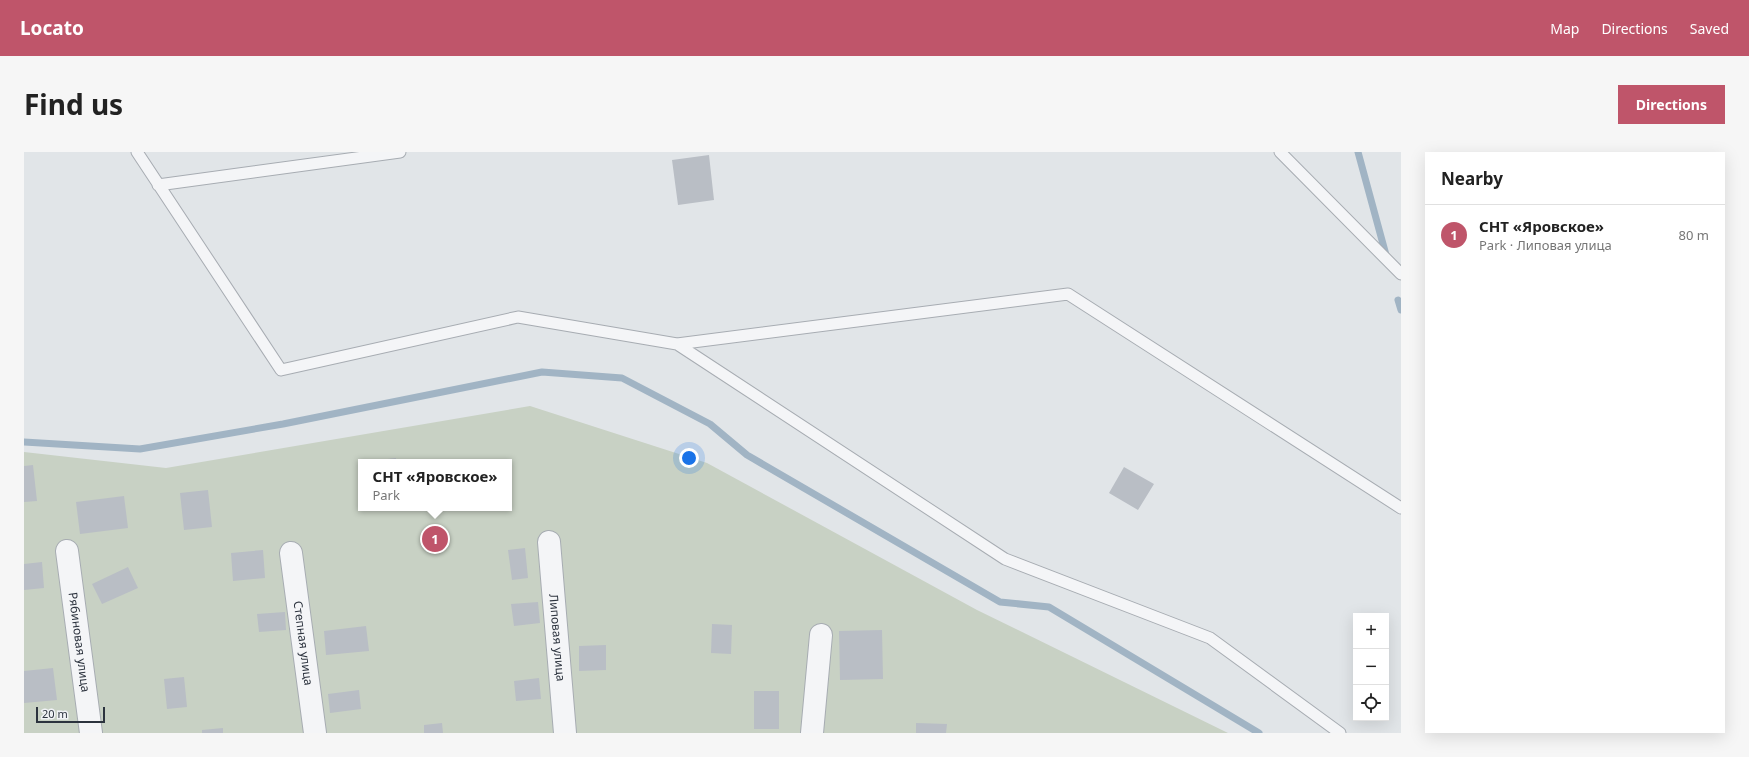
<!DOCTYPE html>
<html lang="en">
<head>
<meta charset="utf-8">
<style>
	:root { --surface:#fff; --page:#f6f6f6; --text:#222; --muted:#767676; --line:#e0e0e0; --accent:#bf556a }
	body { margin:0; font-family:"Noto Sans",sans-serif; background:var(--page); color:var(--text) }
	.controls { position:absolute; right:12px; bottom:12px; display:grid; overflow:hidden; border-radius:0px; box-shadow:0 4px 16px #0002 }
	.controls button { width:36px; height:36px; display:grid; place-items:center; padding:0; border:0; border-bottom:1px solid var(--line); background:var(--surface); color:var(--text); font:20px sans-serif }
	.scale { position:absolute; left:12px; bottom:10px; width:69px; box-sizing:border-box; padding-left:4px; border:2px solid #2c333e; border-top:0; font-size:11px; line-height:14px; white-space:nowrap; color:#2c333e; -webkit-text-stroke:3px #f1f3f6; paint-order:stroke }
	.you { position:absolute; left:665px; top:306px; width:14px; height:14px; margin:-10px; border:3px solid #fff; border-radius:50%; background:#1a73e8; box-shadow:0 0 0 6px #1a73e833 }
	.badge { display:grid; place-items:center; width:26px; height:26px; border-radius:50%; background:var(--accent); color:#fff; font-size:13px; font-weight:700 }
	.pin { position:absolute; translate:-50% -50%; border:2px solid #fff; box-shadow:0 1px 4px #0006 }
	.popup { position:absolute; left:334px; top:307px; width:154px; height:52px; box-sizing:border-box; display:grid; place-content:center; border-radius:0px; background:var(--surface); filter:drop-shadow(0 1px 3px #0005); font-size:13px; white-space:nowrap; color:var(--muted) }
	.popup b { font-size:15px; color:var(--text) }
	.popup::after { content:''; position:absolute; left:50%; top:100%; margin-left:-8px; border:8px solid transparent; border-top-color:var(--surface) }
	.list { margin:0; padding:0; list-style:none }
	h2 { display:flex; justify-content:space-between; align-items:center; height:52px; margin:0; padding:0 16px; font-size:17px }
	h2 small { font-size:13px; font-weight:400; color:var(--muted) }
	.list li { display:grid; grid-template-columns:26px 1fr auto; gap:12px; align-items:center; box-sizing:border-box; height:60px; padding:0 16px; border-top:1px solid var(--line) }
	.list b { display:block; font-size:15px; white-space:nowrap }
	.list p { margin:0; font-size:13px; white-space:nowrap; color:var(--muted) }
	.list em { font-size:13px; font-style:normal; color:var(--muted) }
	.icon { flex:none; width:22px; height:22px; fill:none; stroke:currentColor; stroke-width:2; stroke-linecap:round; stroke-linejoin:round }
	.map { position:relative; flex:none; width:1377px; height:581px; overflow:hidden; border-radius:0px }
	header { display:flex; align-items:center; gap:24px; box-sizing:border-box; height:56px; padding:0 20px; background:var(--accent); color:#fff }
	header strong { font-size:19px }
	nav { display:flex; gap:22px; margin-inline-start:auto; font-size:14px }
	.intro { display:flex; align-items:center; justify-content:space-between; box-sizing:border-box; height:96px; padding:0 24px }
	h1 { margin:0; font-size:28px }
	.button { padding:10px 18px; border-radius:0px; background:var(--accent); color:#fff; font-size:14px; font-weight:700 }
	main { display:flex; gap:24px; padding:0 24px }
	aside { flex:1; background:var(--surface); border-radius:0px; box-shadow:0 4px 16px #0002 }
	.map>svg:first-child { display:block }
	.green { fill:#c8d1c4; fill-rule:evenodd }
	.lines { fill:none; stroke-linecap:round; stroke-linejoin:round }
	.stream { stroke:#a1b4c4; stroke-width:7 }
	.building { fill:#b9bec5 }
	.service-casing { stroke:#a7acb2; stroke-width:13 }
	.minor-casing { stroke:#a7acb2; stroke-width:24 }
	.service { stroke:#f4f5f7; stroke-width:11 }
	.minor { stroke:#f4f5f7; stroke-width:22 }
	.labels { text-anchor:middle; stroke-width:3; stroke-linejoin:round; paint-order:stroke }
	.street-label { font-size:12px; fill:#2c333e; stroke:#f1f3f6 }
</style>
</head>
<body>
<header>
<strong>Locato</strong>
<nav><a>Map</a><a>Directions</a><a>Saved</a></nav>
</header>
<div class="intro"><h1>Find us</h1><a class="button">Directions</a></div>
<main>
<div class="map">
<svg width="1377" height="581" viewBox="0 0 1377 581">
	<rect width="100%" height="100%" fill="#e1e5e8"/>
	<!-- green -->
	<path class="green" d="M506,254L683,311L953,458L1204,581H0V300L142,316ZM337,310H485V356H337Z"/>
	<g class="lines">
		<!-- stream -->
		<path class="stream" d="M1334,0L1362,103
			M1374,148L1377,158
			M0,290L116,297L259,272L518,220L598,226L686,272L723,303L976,450L1025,455L1235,581"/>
	</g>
	<!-- building -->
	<path class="building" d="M685,3L690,48L654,53L648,8Z
		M372,306V310H347V309Z
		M9,313L13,349L0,350V314Z
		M1100,315L1130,332L1114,358L1085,341Z
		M184,338L188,375L160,378L156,341Z
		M100,344L104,376L56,382L52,350Z
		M501,396L504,426L488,428L484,398Z
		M239,398L241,426L209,429L207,401Z
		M18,410L20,436L0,438V412Z
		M104,415L114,436L78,452L68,432Z
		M514,450L516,471L490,474L487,452Z
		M261,460L262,478L235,480L233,462Z
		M688,472L708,473L707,502L687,501Z
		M342,474L345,499L302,503L300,479Z
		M858,478L859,527L816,528L815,479Z
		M582,493V518L555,519V494Z
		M29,516L33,548L0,551V519Z
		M160,525L163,555L143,557L140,527Z
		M515,526L517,547L492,549L490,529Z
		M335,538L337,557L306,561L304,542Z
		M730,539H755V577H730Z
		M418,571L419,581H400V573Z
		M892,571L923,572L922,581H892Z
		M199,576V581H178V578Z"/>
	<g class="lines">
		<!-- service casing -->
		<g class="service-casing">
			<path id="service" d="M113,0L257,218L494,165L653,192L981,407L1186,486L1316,581
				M1256,0L1377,122
				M134,33L376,0
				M653,192L1044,142L1377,356"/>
		</g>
		<!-- minor casing -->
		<g class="minor-casing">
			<g id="minor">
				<path id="s1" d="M525,390L541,581"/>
				<path id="s2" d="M43,399L67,581"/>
				<path id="s3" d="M267,401L291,581"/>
				<path d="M788,581L797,483"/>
			</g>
		</g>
		<!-- service -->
		<use href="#service" class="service"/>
		<!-- minor -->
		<use href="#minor" class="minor"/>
	</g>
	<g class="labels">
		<!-- street labels -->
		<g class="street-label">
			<text dy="4" stroke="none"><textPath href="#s1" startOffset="96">Липовая улица</textPath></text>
			<text dy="4" stroke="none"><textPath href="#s2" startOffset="92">Рябиновая улица</textPath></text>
			<text dy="4" stroke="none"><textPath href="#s3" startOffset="91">Степная улица</textPath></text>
		</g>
	</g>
</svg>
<div class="controls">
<button>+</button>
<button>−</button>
<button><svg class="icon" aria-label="locate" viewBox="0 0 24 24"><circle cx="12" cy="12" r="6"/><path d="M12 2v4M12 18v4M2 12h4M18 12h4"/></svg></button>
</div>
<div class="scale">20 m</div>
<div class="you"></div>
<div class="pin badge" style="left:411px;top:387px">1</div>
<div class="popup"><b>СНТ «Яровское»</b>Park</div>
</div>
<aside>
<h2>Nearby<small></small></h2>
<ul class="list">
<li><span class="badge">1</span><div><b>СНТ «Яровское»</b><p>Park · Липовая улица</p></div><em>80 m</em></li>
</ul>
</aside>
</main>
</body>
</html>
